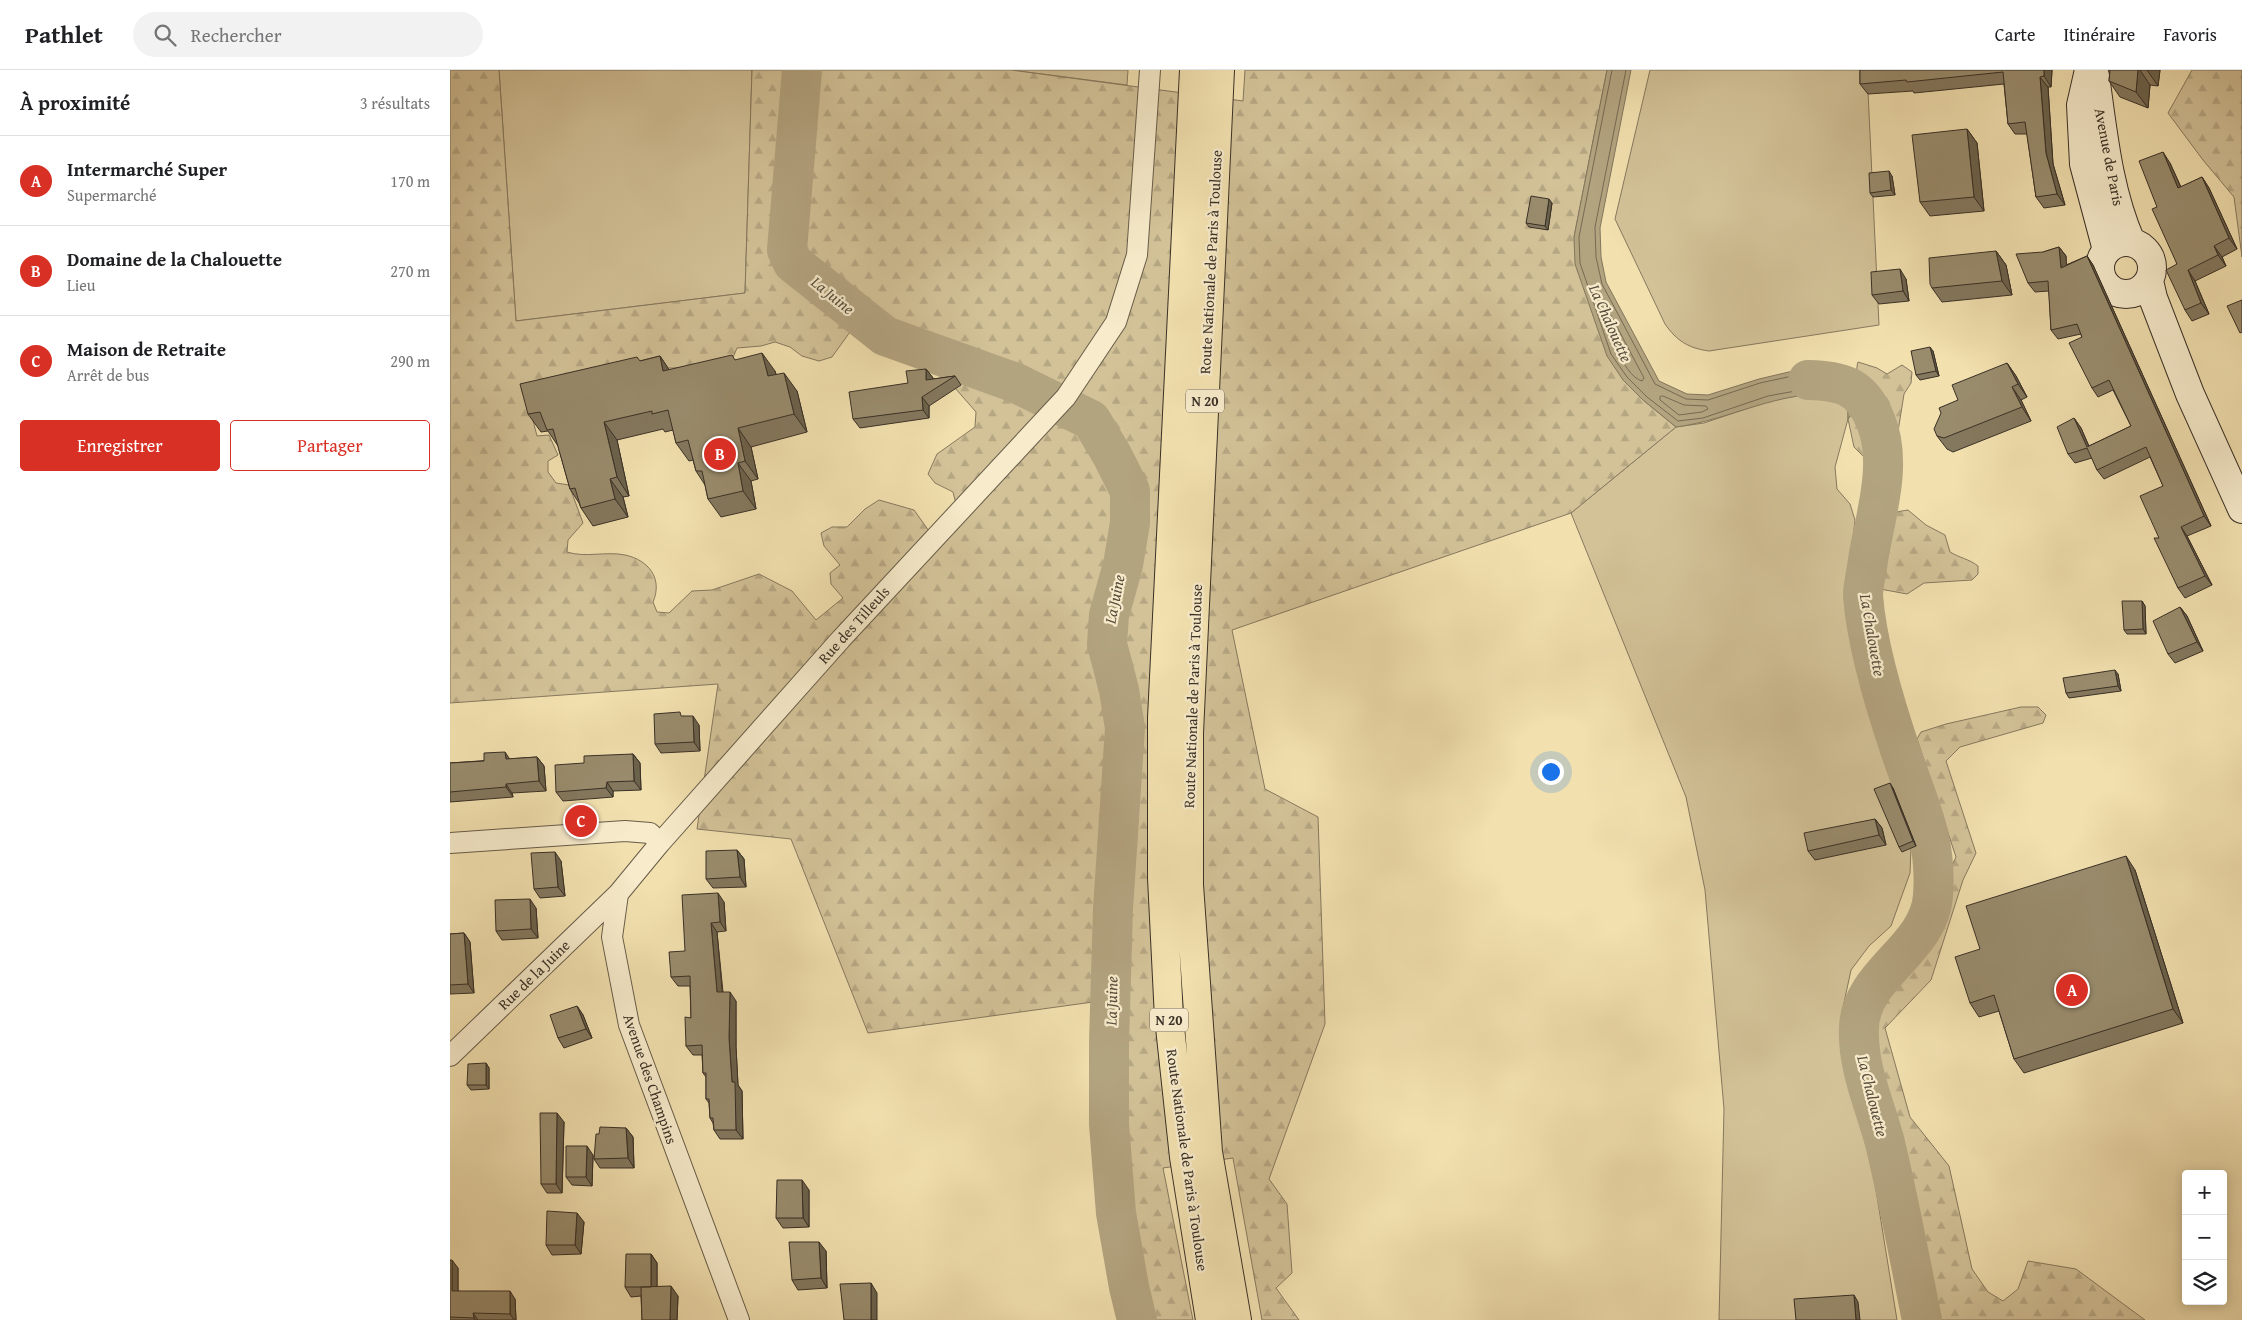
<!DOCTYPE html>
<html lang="fr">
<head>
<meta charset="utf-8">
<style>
	:root { --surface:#fff; --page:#f2f2f2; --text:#202124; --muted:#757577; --line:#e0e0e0; --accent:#d93025 }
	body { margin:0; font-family:"Gentium Book Plus",serif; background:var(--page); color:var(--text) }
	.controls { position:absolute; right:15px; bottom:15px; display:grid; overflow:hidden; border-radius:5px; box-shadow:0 2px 12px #0003 }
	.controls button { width:45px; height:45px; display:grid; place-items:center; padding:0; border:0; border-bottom:1px solid var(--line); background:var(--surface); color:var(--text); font:25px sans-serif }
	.you { position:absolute; left:1100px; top:701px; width:18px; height:18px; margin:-12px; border:4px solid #fff; border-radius:50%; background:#1a73e8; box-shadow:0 0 0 8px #1a73e833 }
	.badge { display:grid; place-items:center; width:32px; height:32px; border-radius:50%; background:var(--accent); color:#fff; font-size:16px; font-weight:700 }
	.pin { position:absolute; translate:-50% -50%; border:2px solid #fff; box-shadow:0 1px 5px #0006 }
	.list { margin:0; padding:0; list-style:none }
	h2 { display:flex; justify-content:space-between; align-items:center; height:65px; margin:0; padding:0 20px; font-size:21px }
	h2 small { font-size:16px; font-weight:400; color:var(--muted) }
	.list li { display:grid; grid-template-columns:32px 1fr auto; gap:15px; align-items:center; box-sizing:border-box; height:90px; padding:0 20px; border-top:1px solid var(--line) }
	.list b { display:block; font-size:19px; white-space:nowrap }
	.list p { margin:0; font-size:16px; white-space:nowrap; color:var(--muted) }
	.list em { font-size:16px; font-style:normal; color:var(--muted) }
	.actions { display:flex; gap:10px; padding:15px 20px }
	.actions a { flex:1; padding:11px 0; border:1px solid var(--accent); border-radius:5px; text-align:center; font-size:18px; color:var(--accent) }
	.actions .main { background:var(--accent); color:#fff }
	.icon { flex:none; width:28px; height:28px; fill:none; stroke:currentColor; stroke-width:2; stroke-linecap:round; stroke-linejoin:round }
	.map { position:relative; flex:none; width:1792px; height:1250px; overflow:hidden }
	header { display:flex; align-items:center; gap:30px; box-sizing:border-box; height:70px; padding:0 25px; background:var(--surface); border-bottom:1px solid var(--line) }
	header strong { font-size:24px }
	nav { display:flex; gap:28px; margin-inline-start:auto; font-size:18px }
	.search { width:350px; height:45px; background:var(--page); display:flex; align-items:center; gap:12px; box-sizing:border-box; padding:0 18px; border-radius:28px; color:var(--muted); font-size:19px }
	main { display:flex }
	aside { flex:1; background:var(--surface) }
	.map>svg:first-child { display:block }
	.green { fill:#d3c298; stroke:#86795f }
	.forest { fill:url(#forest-firs); stroke:#86795f; fill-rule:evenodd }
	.water { fill:#b3a480; stroke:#82765c }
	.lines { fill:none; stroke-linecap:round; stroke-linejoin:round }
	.shore { stroke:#766a53; stroke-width:1 }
	.river { stroke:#b3a480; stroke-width:40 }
	.street-casing { stroke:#675c48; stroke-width:22 }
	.secondary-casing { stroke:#393026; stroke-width:30 }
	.primary-casing { stroke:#393026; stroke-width:30 }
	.street { stroke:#f7ebcb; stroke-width:20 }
	.secondary { stroke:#f7ebcb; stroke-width:28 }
	.primary { stroke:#f2e0af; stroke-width:28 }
	.wall { fill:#84785e; stroke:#393026 }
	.shaded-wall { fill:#6b624c; stroke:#393026 }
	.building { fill:#998c6d; stroke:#393026 }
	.labels { text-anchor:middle; stroke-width:4.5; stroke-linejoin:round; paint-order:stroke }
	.shield { fill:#f7ebcb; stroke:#726858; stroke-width:1 }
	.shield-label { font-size:14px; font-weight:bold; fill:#393026 }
	.street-label { font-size:15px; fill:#393026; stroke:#f7ebcb }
	.water-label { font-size:16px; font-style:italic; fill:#584d3c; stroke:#f7ebcb }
</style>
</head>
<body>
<header>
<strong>Pathlet</strong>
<div class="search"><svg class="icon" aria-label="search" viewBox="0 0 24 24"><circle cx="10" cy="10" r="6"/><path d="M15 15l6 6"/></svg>Rechercher</div>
<nav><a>Carte</a><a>Itinéraire</a><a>Favoris</a></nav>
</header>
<main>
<aside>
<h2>À proximité<small>3 résultats</small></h2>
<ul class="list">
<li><span class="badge">A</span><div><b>Intermarché Super</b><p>Supermarché</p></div><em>170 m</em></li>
<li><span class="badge">B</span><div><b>Domaine de la Chalouette</b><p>Lieu</p></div><em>270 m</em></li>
<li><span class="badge">C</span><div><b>Maison de Retraite</b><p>Arrêt de bus</p></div><em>290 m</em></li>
</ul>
<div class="actions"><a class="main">Enregistrer</a><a>Partager</a></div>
</aside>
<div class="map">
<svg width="1792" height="1250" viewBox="0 0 1792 1250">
	<defs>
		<pattern id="forest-firs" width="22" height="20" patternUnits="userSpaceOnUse" patternTransform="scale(1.25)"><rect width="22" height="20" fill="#d3c298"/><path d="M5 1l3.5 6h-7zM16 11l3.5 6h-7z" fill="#b6a783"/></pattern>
	</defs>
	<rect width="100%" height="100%" fill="#f2e0af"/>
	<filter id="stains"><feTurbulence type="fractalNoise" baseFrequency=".004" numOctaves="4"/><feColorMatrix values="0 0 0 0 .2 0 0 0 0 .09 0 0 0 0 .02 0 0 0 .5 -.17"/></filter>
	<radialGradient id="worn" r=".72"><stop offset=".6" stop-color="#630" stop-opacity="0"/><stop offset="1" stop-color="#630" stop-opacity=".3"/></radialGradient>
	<!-- green -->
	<path class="green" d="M49,0H302L295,223L66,251Z
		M561,0H678L677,15Z
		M1200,0H1417L1429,255L1259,281C1238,278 1227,271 1215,254L1165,149Z
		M1362,323L1386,325L1398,338V349L1385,397L1387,419L1400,434L1405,450L1396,532L1427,670L1462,751L1460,803L1441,856L1419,876L1401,900L1392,942L1391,970L1416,1058L1447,1250H1269L1274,1039L1255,820L1236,727L1121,443L1226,357L1254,353L1319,331Z"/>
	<!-- forest -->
	<path class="forest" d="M0,0H49L66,251L295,223L302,0H561L793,31L795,0H1157L1124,167L1173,310L1193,330L1226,357L1121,443L782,560L815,719L868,747L875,954L819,1109L837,1134L842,1203L826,1218L849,1250H812L783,1088L713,1098L743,1250H675L652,1106L643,932L418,963L341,769L247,759L268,614L0,633ZM400,262L455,280L491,302L526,342L525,357L487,384L478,404L485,413L503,422L506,434L479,461L464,440L429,430L415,439L397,457H382L371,463L374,476L390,495L380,503L381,514L393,528L366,550L342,521L309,504L262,520L242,521L219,543L207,542L203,532C213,509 199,490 175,485C156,481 136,488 117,482L118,470L133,453L119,415L106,413L98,402V391L108,385L99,365L87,366L77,327L208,298H226L282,290L287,278L311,276L325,272L340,277L352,286L369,291L382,287Z
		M1742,0H1792V187L1784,127L1753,90L1718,43Z
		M1408,292L1427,298L1437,304L1452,295L1462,302L1461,313L1454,324L1442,399L1433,406L1404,377L1398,349C1406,339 1409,328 1409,315C1409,306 1405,301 1408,292Z
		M1458,440L1476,455L1495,465L1500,482C1510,488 1519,489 1528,496V504L1522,510L1474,513L1457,524L1430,519L1421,497C1426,485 1434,451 1443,444C1447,441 1453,441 1458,440Z
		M1571,637H1588L1596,645L1593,653L1510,677L1496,691L1526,783L1513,810L1481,910L1435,958L1460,1047L1499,1096L1522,1199L1538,1222L1553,1231L1568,1219L1578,1191L1626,1199L1695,1250H1482L1470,1202L1456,1118L1428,1015L1416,952L1424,927L1443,905L1487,845L1493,814L1506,787L1467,669L1471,662L1496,654Z"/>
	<!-- water -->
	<path class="water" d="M1157,0H1181L1150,158L1151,187L1156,212L1209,311L1237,324L1258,325L1309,309L1356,298L1406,300C1410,317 1410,334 1398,349V338L1386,325C1330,319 1281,350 1226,357L1193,330L1173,310L1157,286L1125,194L1124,167Z"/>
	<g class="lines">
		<!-- shore -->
		<path class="shore" d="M1162,0L1129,167L1130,193L1161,284L1177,307L1197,327L1228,351L1253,348L1318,326L1362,318L1387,320L1402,328L1404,314L1400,305L1356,303L1310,313L1258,330L1236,329L1205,314L1152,214L1146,187L1145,157L1176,0
			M1153,235L1156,236L1194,308L1192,311C1172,305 1158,257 1151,238Z
			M1213,326L1234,335L1256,336L1258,339L1252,342L1229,345L1210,330V327Z"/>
		<!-- river -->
		<path class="river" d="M352,0L337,180L343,193L435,266L566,313L641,350L662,385L680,421V453L673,495L659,545L657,574L669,620L675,658L663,839L659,972V1054L666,1143L679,1217L687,1250
			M1358,310C1393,311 1412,316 1426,352C1443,394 1425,447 1418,490C1417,501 1413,514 1413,526C1417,577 1437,642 1454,691C1471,740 1487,772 1483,826C1479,880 1411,903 1409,957C1407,997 1425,1035 1435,1073C1449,1131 1460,1191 1472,1250"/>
		<!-- street casing -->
		<g class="street-casing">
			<path id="street" d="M0,773L175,761L200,763L210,773
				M0,986L168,824
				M289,1250L179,955L162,867L168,824L210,773L391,569L616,327L666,252L687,185L700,0"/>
		</g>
		<!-- secondary casing -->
		<g class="secondary-casing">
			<path id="secondary" d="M1639,0L1631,35L1634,94L1657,180
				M1645,6C1653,62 1658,120 1681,172
				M1650 198a26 26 0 1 1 52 0a26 26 0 1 1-52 0Z
				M1699,211L1703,228L1740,324L1792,439"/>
		</g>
		<!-- primary casing -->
		<g class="primary-casing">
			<path id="primary" d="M744,0L712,648V808L719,948L734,1087L760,1250
				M770,0L739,663V815L758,1082L787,1250"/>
		</g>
		<!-- street -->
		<use href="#street" class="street"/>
		<!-- secondary -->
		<use href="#secondary" class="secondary"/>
		<!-- primary -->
		<use href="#primary" class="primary"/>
	</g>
	<!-- wall -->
	<path class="wall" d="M1410,0H1602L1601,17H1598L1603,94L1615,135L1594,138L1586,127L1577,64H1565L1558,54L1554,14L1464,23L1463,21L1418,24L1410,14Z
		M1660,0H1710L1708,16L1700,15L1698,38L1670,27L1659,11Z
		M1517,59L1527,73L1534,141L1480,146L1470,132Z
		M1720,93L1731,117L1752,107L1759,118L1787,179L1772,187L1776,196L1745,211L1759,244L1742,251L1735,240L1727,194L1707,137Z
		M1442,106L1445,125L1423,127L1420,123Z
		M1102,133L1098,160L1079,157L1076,153Z
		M1609,177L1616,186V195L1637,186L1643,195L1761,456L1737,466L1762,515L1735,528L1728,518L1709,468L1713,416L1700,387L1654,409L1647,400L1642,388L1625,393L1618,384L1624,348L1631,358L1639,376L1681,356L1663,320L1648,327L1642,318L1631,264L1608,269L1601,260L1599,221L1585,222L1578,213L1593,182Z
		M1546,181L1556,195L1562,225L1492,232L1482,218Z
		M1456,209L1459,231L1429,234L1422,225Z
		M1483,281L1489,306L1470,310L1466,305Z
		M210,286L219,300L285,290L325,301L326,304L347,321L357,362L301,377L308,409L301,411L306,439L271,447L258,429L255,415L246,401L243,390L239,391L226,373L223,360L215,362L213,359L167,370L179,426L173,427L178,447L143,456L131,438L129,433L120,419L108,376L98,361L91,362L78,344L190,291Z
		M1557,293L1566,306L1577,327L1571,330L1581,351L1503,382L1497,379L1487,366L1508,330Z
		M476,299L483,308V309L505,306L511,315L479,336V348L410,358L403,349L458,313Z
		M1692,531L1695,536L1696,564H1677L1674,560Z
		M1730,537L1737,546L1753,581L1725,593L1718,584Z
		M1668,604L1671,621L1619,628L1616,623Z
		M233,646L249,655L250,681L211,683L205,674Z
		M183,684L190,693L191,720L163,721V727L113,731L106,722L134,693Z
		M87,687L94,696L96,721L62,723L63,727L0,732V693Z
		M1443,718L1466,776L1452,782L1449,777Z
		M1425,749L1432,758L1436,775L1365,790L1358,781Z
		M287,780L294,789L296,817L263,818L256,809Z
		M111,791L115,826L90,828L84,819Z
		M1685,800L1733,953L1574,1003L1564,989L1549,941L1529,947L1520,933L1530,879Z
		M274,832L276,861L267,862L273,922L286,931V977L288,1015L292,1021L293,1069H270L264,1060L263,1053L260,1048L259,1033L256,1029V1007L253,1003L252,985H243L236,976L241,948L240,916H228L221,907L235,881Z
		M86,838L88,868L52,870L46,861Z
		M14,863L20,872L24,923L0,924V864Z
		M127,936L133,945L142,968L114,978L108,968Z
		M36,993L39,998V1019L21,1020L17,1015Z
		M114,1052L112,1123H97L91,1114Z
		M176,1058L183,1067L184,1098H150L144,1089L149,1064Z
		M143,1085L142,1116L122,1115L116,1107Z
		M359,1120V1157L333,1158L326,1148Z
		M134,1152L131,1184L102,1185L96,1175Z
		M376,1181L377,1218L348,1220L342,1210Z
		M201,1184L207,1193V1217L228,1226L227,1250H192L191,1226L181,1227L175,1217Z
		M0,1190L8,1198V1221L65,1229L66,1250H0Z"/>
	<!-- shaded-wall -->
	<path class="shaded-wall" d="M1594,0H1602L1601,17L1594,6Z
		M1688,0H1690L1700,15L1698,38L1686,22Z
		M1697,0H1710L1708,16Z
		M1590,7L1598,17L1603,94L1615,135L1607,124L1596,83Z
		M1517,59L1527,73L1534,141L1524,127Z
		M1713,82L1720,93L1736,129L1728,118Z
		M1439,101L1442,106L1445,125L1441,120Z
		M1752,107L1759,118L1787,179L1779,168Z
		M1099,129L1102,133L1098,160L1095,156Z
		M1764,176L1772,187L1776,196L1768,185Z
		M1609,177L1616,186L1617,207L1611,198Z
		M1546,181L1556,195L1562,225L1552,211Z
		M1637,186L1643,195L1761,456L1754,446Z
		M1450,199L1456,209L1459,231L1453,221Z
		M1738,200L1745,211L1759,244L1751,233Z
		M1480,277L1483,281L1489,306L1486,301Z
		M312,283L325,301L331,324L318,306Z
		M210,286L222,304L213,301Z
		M1557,293L1566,306L1577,327L1568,314Z
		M476,299L483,308V319L476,310Z
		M334,303L347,321L357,362L344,344Z
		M1562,317L1571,330L1581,351L1572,337Z
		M472,327L479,336V348L473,340Z
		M1624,348L1631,358L1643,386L1637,377Z
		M154,352L167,370L179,426L167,407Z
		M288,358L301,377L308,409L295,391Z
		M288,393L301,411L306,439L293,421Z
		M160,409L173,427L178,447L165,429Z
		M1731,457L1737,466L1762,515L1755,506Z
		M1692,531L1695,536L1696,564L1693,559Z
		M1730,537L1737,546L1753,581L1747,572Z
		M1665,600L1668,604L1671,621L1668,616Z
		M243,646L249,655L250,681L244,672Z
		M55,682L61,691L56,689Z
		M183,684L190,693L191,720L184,711Z
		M87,687L94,696L96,721L89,711Z
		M157,712L163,721V727L156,718Z
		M1440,713L1443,718L1466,776L1463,771Z
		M56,714L62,723L63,727L56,717Z
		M1425,749L1432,758L1436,775L1429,765Z
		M287,780L294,789L296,817L290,807Z
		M105,782L111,791L115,826L108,817Z
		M1676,786L1685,800L1733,953L1723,939Z
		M268,823L274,832L276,861L270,852Z
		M80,829L86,838L88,868L81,859Z
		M261,853L267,862L273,931L267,922Z
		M14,863L20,872L24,923L18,914Z
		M280,922L286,931V977L288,1015L292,1021L293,1069L286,1060L282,1012L279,968Z
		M127,936L133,945L142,968L136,959Z
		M36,993L39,998V1019L36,1015Z
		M107,1043L114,1052L112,1123L106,1114Z
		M176,1058L183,1067L184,1098L178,1088Z
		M137,1076L143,1085L142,1116L136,1107Z
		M352,1110L359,1120V1157L353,1148Z
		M127,1143L134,1152L131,1184L125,1175Z
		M369,1172L376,1181L377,1218L371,1208Z
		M201,1184L207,1193V1226L201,1217Z
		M2,1190L8,1198V1229L2,1221Z
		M421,1213L427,1223V1250H421Z
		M221,1216L228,1226L227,1250H220Z
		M60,1221L65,1229L66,1250H64L60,1244Z
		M1404,1225L1408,1232L1410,1250H1406Z
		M23,1243L28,1250H25L24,1248Z"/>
	<!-- building -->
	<path class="building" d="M1410,0H1594V6L1590,7L1596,83L1607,124L1586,127L1575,52L1558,54L1553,2L1457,12L1456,10L1410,14Z
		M1660,0H1688L1686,22L1659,11Z
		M1517,59L1524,127L1470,132L1462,65Z
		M1713,82L1728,118L1752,107L1779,168L1764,176L1768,185L1738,200L1751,233L1735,240L1716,200L1727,194L1702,139L1707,137L1689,91Z
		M1439,101L1441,120L1420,123L1419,103Z
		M1081,126L1099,129L1095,156L1076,153Z
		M1609,177L1611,198L1637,186L1754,446L1731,457L1755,506L1728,518L1704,468H1709L1690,426L1713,416L1696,377L1647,400L1637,378L1618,384L1607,357L1624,348L1637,377L1681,356L1659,310L1642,318L1619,273L1632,267L1627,254L1601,260L1598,211L1578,213L1566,184L1593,182Z
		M1546,181L1552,211L1482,218L1480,214L1479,188Z
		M1450,199L1453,221L1422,225L1421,202Z
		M1792,230V262L1790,263L1777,236Z
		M1480,277L1486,301L1466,305L1461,281Z
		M312,283L318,306L334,303L344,344L288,358L295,391L288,393L293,421L258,429L252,401H246L238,370L226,373L218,340L202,344V341L154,352L167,407L160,409L165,429L131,438L125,418L120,419L103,359L97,360L90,342L78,344L70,314L187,287L190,291L210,286L213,301L282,285L285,290Z
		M1557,293L1568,314L1562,317L1572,337L1494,368L1487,366L1484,359L1491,343L1489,338L1508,330L1502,315Z
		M476,299V310L505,306L472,327L473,340L403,349L399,322L458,313L456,301Z
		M1672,531H1692L1693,559L1674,560Z
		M1730,537L1747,572L1718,584L1703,551Z
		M1665,600L1668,616L1616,623L1613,608Z
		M230,642L231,646H243L244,672L205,674L204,644Z
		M55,682L56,689L87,687L89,711L56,714V717L0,722V693L34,691V683Z
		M183,684L184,711L157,712L156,718L106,722L105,695L134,693V686Z
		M1440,713L1463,771L1449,777L1424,719Z
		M1425,749L1429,765L1358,781L1354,763Z
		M287,780L290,807L256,809V781Z
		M105,782L108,817L84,819L81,783Z
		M1676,786L1723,939L1564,989L1544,925L1520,933L1505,887L1530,879L1516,836Z
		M268,823L270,852L261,853L267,922H280L279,968L282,1012H285L286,1060H264L263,1048H260L259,1029H256V1003H253L252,975L236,976L235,947L241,948L240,906L221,907L219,882L235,881L232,825Z
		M80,829L81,859L46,861L45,830Z
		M14,863L18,914L0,915V864Z
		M127,936L136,959L108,968L100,945Z
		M36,993V1015H17L18,994Z
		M90,1043H107L106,1114H91Z
		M150,1057L176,1058L178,1088L144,1089L146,1064H149Z
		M116,1076H137L136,1107H116Z
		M327,1110H352L353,1148H326Z
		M97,1141L127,1143L125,1175H96Z
		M339,1172H369L371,1208L342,1210Z
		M176,1184H201V1217H175Z
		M0,1190H2V1221H60V1244L23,1243L24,1248L0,1247Z
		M421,1213V1250H394L390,1214Z
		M221,1216L220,1250H192L191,1217Z
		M1404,1225L1406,1250H1346L1344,1229Z"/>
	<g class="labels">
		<!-- shield labels -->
		<g class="shield">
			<rect x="736" y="319.5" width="38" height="23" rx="4"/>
			<rect x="700" y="938.5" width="38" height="23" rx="4"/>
		</g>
		<g class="shield-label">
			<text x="755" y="336">N 20</text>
			<text x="719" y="955">N 20</text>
		</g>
		<!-- street labels -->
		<g class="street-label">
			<text transform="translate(1659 87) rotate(79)" y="5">Avenue de Paris</text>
			<text transform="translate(761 192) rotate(-87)" y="5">Route Nationale de Paris à Toulouse</text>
			<text transform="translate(404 555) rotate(-48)" y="5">Rue des Tilleuls</text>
			<text transform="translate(743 626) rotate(-88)" y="5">Route Nationale de Paris à Toulouse</text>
			<text transform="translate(84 905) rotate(-44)" y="5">Rue de la Juine</text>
			<text transform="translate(200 1009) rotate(71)" y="5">Avenue des Champins</text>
			<text transform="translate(737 1090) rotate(82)" y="5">Route Nationale de Paris à Toulouse</text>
		</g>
		<!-- water labels -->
		<g class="water-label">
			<text transform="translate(383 225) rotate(39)" y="6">La Juine</text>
			<text transform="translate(1161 253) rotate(66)" y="6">La Chalouette</text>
			<text transform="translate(664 529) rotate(-79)" y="6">La Juine</text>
			<text transform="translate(1423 565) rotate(80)" y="6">La Chalouette</text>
			<text transform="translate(661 931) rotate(-89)" y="6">La Juine</text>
			<text transform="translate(1423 1026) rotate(76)" y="6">La Chalouette</text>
		</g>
	</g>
	<rect width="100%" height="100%" filter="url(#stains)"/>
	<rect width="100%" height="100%" fill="url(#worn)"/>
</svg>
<div class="controls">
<button>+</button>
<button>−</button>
<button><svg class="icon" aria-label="layers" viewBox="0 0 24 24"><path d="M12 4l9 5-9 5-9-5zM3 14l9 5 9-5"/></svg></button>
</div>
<div class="you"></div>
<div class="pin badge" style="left:1622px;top:920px">A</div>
<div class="pin badge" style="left:270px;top:384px">B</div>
<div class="pin badge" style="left:131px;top:751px">C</div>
</div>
</main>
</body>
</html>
